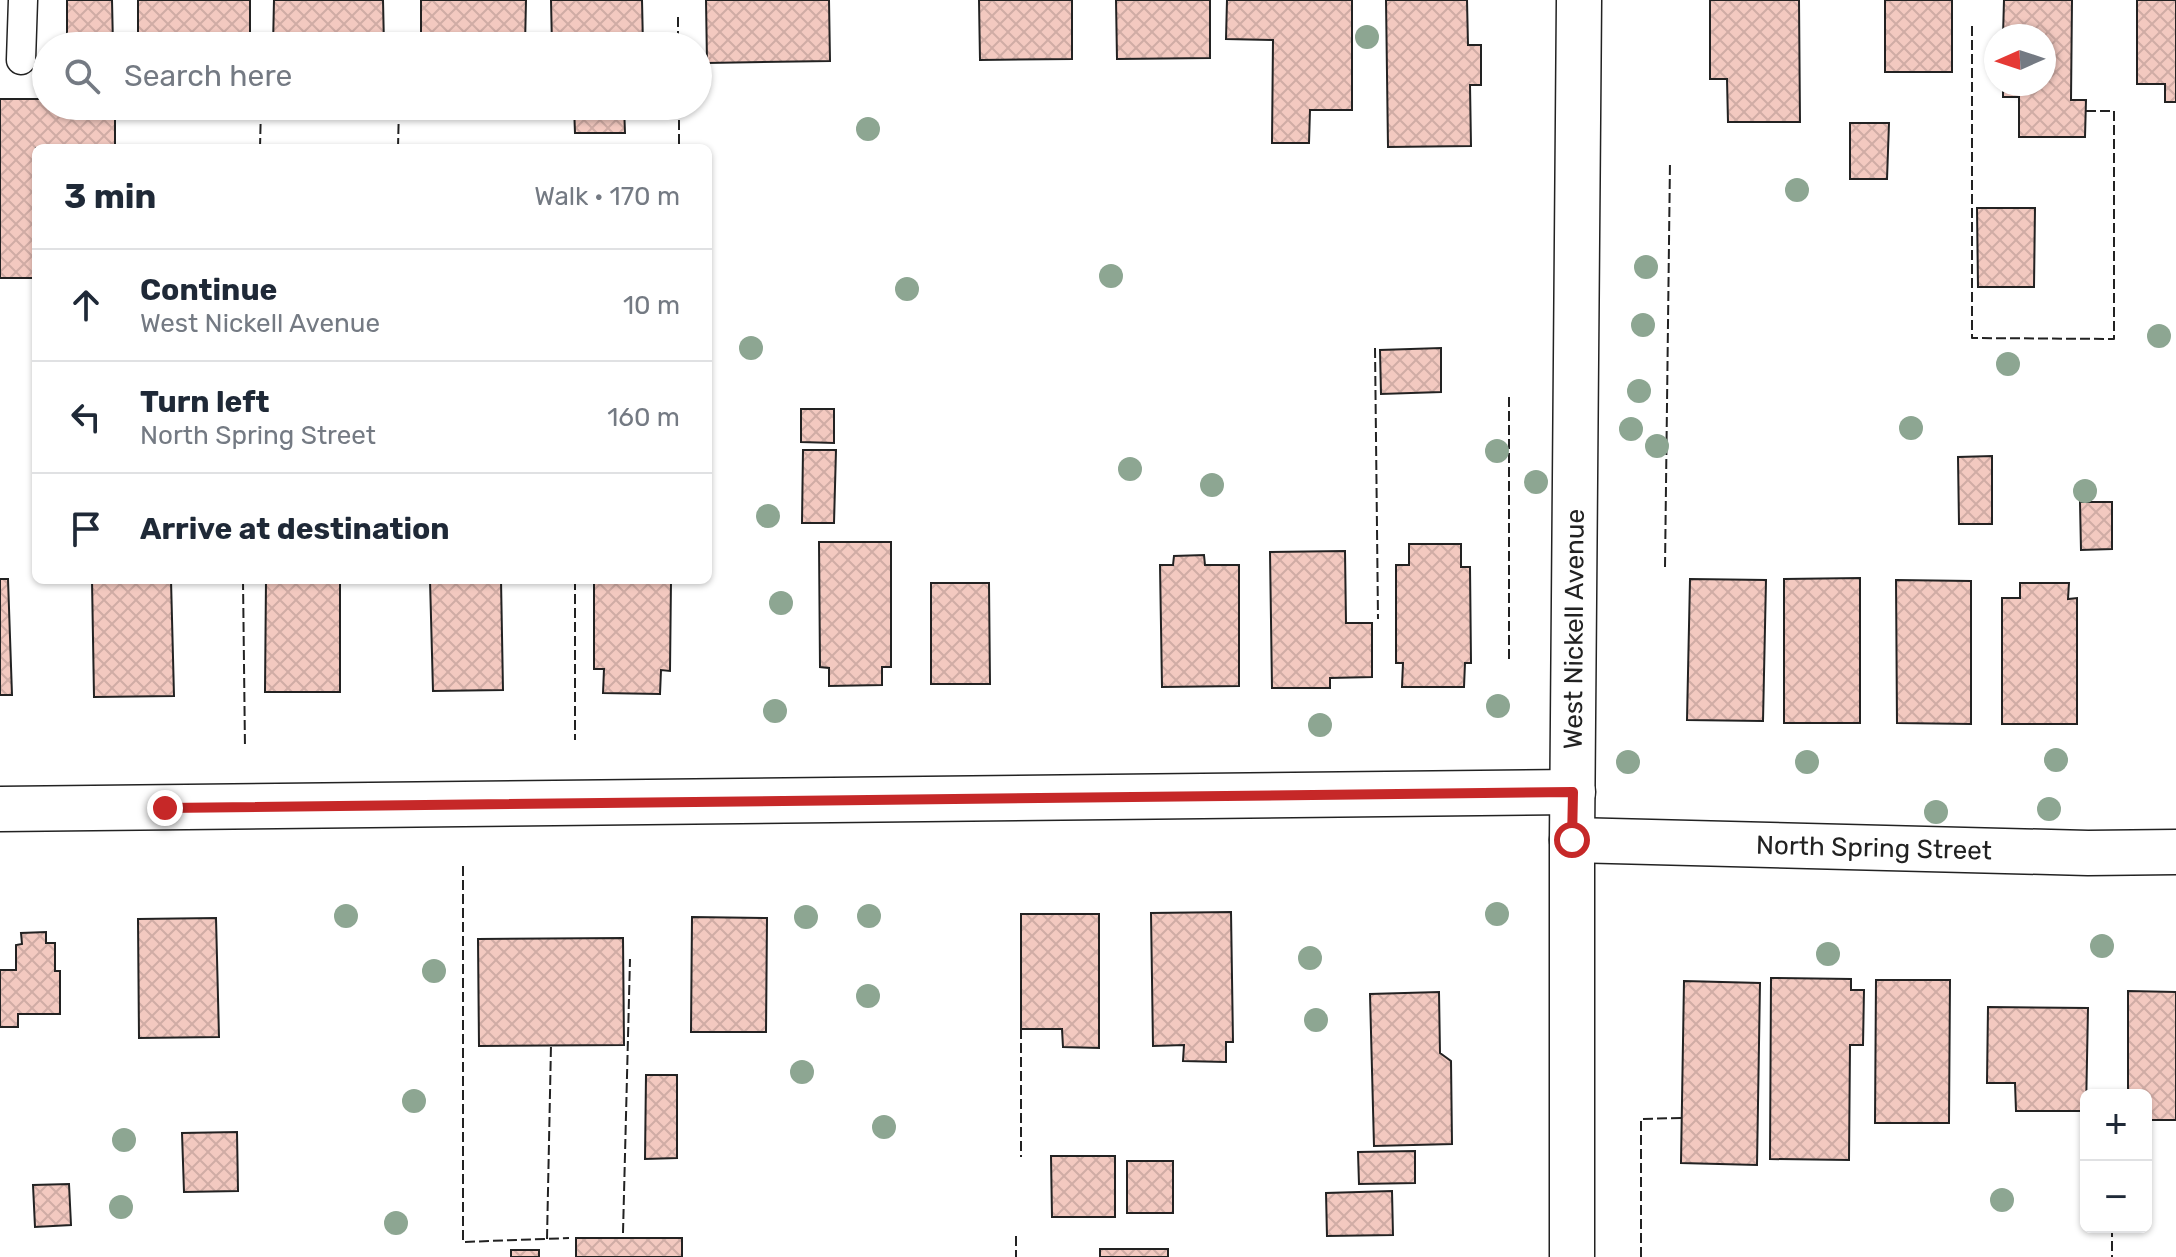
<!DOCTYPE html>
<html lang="en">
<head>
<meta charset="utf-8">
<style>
	:root { --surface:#fff; --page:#f2f2f3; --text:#1f2937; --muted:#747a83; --line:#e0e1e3 }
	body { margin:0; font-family:Rubik,sans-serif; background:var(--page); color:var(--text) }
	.controls { position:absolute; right:24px; bottom:24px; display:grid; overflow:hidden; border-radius:12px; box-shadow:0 2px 6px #0004 }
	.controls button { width:72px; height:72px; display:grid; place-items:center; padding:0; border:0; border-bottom:2px solid var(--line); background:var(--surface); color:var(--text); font:40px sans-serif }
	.compass { position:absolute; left:1984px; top:24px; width:72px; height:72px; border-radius:50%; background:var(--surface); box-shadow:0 2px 6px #0004; rotate:267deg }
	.stop { position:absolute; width:24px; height:24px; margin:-18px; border:6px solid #c62828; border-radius:50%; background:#fff }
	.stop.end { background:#c62828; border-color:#fff; box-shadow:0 2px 8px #0008 }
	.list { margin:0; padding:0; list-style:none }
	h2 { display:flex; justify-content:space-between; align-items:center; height:104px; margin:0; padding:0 32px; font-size:34px }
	h2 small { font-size:26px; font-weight:400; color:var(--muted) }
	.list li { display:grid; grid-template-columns:52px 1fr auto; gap:24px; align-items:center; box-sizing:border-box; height:112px; padding:0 32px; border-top:2px solid var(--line) }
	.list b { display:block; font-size:30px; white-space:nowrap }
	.list p { margin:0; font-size:26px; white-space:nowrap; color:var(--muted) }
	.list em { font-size:26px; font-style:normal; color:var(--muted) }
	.icon { flex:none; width:44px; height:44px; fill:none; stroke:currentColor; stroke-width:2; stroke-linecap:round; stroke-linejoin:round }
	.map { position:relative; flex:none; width:2176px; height:1257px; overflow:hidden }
	.search { position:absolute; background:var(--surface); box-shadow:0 2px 6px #0004; left:32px; top:32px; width:680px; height:88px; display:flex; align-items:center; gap:20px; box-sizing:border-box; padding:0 28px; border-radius:44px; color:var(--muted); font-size:30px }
	.panel { position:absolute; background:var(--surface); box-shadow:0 2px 6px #0004; left:32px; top:144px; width:680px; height:440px; border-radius:12px }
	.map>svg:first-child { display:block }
	.building { fill:url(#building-cross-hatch); stroke:#222; stroke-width:2 }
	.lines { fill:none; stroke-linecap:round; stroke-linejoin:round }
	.service-casing { stroke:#222; stroke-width:31 }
	.minor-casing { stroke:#222; stroke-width:47 }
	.service { stroke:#fff; stroke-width:28 }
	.minor { stroke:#fff; stroke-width:44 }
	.fence { stroke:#222; stroke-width:2; stroke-dasharray:10 4; stroke-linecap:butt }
	.tree { fill:#8da692 }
	.route { stroke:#c62828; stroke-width:10 }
	.labels { text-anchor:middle; stroke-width:6; stroke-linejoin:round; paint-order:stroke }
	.street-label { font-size:26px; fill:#222; stroke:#fff }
</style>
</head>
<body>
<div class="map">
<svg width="2176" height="1257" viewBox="0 0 2176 1257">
	<defs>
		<pattern id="building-cross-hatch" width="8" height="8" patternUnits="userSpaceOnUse" patternTransform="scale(2)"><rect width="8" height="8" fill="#f3c9c0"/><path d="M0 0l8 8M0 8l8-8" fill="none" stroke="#d0aca5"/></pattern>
	</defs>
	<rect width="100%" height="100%" fill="#fff"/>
	<!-- building -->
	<path class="building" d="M67,0H112L113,46H67Z
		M138,0H250V46H138Z
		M274,0H383L384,46H273Z
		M421,0H526L525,46H421Z
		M551,0H642L643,46H552Z
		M706,0H829L830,61L707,63Z
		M979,0H1072V59L980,60Z
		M1116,0H1210V58L1117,59Z
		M1227,0H1352V110H1310L1309,143H1272L1273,40L1226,39Z
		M1386,0H1467L1468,45H1481V85H1470L1471,146L1388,147Z
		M1710,0H1799L1800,122H1728L1727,79H1710Z
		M1885,0H1952V72H1885Z
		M2004,0H2072L2071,100H2086L2085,137H2019V97H2003V84H2044V36H2003Z
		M2137,0H2176V102H2165V84H2137Z
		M0,99H46V106H115V148H36V278H0Z
		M574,106H624L625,133H575Z
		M1850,123H1889L1887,179H1850Z
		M1977,208H2035L2034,287H1978Z
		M1441,348V392L1381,394L1380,350Z
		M801,409H834V443L801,442Z
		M803,450H836L834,523H802Z
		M1992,456V524H1959L1958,457Z
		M2080,502H2112V549L2081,550Z
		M819,542H891V667H882V685L829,686V668L820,667Z
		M1409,544H1461V567H1470L1471,663H1465L1464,687H1402L1403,663H1396V565H1409Z
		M1345,551L1346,623H1372V677L1330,678V688H1272L1270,552Z
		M1204,555L1205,565H1239V686L1162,687L1160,565H1173L1174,556Z
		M1860,578V723H1784V579Z
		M0,579H8L12,695H0Z
		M1690,579L1766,580L1763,721L1687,720Z
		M92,580H171L174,696L94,697Z
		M266,580H340V692H265Z
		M430,580H501L503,690L433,691Z
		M594,580H671L670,671L661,670L660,694L603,693L604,669H594Z
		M1896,580L1971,581V724L1897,723Z
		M931,583H989L990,684H931Z
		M2020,583H2069L2068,599L2077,598V724H2002V598H2020Z
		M1231,912L1233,1042H1226V1062L1183,1061L1184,1045L1153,1046L1151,913Z
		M1021,914H1099V1048L1063,1047L1062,1029H1021Z
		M692,917L767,918L766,1032H691Z
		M216,918L219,1037L139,1038L138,919Z
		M46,932V943H55V971H60V1014H18V1027H0V970H16V945L22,944L21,933Z
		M623,938L624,1045L479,1046L478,939Z
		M1771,978L1851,979V990H1864L1863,1045H1850L1849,1160L1770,1159Z
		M1876,980H1950L1949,1123H1875Z
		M1684,981L1760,983L1757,1165L1681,1163Z
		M2128,991L2176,992V1120H2146V1095H2128Z
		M1439,992L1440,1053L1451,1061L1452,1144L1374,1146L1370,994Z
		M1988,1007L2088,1008L2086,1111H2016L2015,1083H1987Z
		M646,1075H677V1158L645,1159Z
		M237,1132L238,1191L184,1192L182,1133Z
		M1415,1151V1183L1359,1184L1358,1152Z
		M1051,1156H1115V1217H1052Z
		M1127,1161H1173V1213H1127Z
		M69,1184L71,1225L35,1227L33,1185Z
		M1392,1191L1393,1235L1327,1236L1326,1193Z
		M576,1238H682V1257H576Z
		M1100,1249H1168V1257H1100Z
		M511,1250H539V1257H511Z"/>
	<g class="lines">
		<!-- service casing -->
		<g class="service-casing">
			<path id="service" d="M21,60L23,0"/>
		</g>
		<!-- minor casing -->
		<g class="minor-casing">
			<g id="minor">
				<path d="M0,809L1573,792"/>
				<path id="s1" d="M1572,840L2088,853L2176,852"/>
				<path id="s2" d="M1572,1257V840L1579,0"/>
			</g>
		</g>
		<!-- service -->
		<use href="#service" class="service"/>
		<!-- minor -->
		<use href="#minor" class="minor"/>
		<!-- fence -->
		<path class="fence" d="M678,17V46
			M1972,26V338L2114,339V111H2086
			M400,46V42
			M679,106V148
			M260,148L261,106
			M398,148L399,106
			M1375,348L1378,619
			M1665,567L1670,161
			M243,580L245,748
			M575,580V740
			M1509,659V394
			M463,866V1242L569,1238
			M1021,1029V1157
			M2112,1227V1257
			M623,1233L630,959
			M1016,1236V1257
			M547,1239L551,1045
			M1641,1257V1119L1681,1118"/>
	</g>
	<!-- trees -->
	<g class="tree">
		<circle cx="1367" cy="37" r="12"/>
		<circle cx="868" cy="129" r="12"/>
		<circle cx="1797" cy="190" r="12"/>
		<circle cx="1646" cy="267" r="12"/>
		<circle cx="1111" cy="276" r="12"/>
		<circle cx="907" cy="289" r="12"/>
		<circle cx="1643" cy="325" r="12"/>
		<circle cx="2159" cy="336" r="12"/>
		<circle cx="751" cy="348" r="12"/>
		<circle cx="2008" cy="364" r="12"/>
		<circle cx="1639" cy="391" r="12"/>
		<circle cx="1911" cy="428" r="12"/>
		<circle cx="1631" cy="429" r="12"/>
		<circle cx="1657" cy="446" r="12"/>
		<circle cx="1497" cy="451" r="12"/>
		<circle cx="1130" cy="469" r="12"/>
		<circle cx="1536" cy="482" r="12"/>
		<circle cx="1212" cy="485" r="12"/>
		<circle cx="2085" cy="491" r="12"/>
		<circle cx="768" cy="516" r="12"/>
		<circle cx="781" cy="603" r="12"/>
		<circle cx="1498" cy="706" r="12"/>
		<circle cx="775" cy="711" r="12"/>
		<circle cx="1320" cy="725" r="12"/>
		<circle cx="2056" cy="760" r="12"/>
		<circle cx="1628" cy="762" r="12"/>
		<circle cx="1807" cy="762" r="12"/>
		<circle cx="2049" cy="809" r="12"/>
		<circle cx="1936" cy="812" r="12"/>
		<circle cx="1497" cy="914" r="12"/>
		<circle cx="346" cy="916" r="12"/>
		<circle cx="869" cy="916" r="12"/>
		<circle cx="806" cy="917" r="12"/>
		<circle cx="2102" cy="946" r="12"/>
		<circle cx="1828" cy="954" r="12"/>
		<circle cx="1310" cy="958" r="12"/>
		<circle cx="434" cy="971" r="12"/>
		<circle cx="868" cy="996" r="12"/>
		<circle cx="1316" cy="1020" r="12"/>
		<circle cx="802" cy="1072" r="12"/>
		<circle cx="414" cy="1101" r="12"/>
		<circle cx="884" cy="1127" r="12"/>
		<circle cx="124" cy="1140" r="12"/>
		<circle cx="2002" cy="1200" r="12"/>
		<circle cx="121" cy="1207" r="12"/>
		<circle cx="396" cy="1223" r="12"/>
	</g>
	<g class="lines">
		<!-- route -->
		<path class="route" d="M165,808L1573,792L1572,840"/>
	</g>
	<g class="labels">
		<!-- street labels -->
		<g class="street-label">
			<text dy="9" stroke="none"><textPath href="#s2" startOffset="628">West Nickell Avenue</textPath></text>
			<text dy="9" stroke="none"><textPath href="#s1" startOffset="302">North Spring Street</textPath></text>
		</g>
	</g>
</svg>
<div class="controls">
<button>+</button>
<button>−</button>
</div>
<svg class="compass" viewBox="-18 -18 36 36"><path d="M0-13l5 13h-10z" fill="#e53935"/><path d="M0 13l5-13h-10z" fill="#747a83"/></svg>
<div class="stop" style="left:1572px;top:840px"></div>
<div class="stop end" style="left:165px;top:808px"></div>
<div class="search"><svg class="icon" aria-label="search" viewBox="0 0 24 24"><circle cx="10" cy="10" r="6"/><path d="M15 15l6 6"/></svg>Search here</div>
<section class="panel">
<h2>3 min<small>Walk · 170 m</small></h2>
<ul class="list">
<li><svg class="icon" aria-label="ahead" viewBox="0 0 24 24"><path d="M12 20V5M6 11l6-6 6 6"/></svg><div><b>Continue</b><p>West Nickell Avenue</p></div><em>10 m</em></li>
<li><svg class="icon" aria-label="left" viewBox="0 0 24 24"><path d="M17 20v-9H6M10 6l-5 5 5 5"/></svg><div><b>Turn left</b><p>North Spring Street</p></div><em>160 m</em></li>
<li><svg class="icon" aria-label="arrive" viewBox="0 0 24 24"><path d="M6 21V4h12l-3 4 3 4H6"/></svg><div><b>Arrive at destination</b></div></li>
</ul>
</section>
</div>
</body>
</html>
